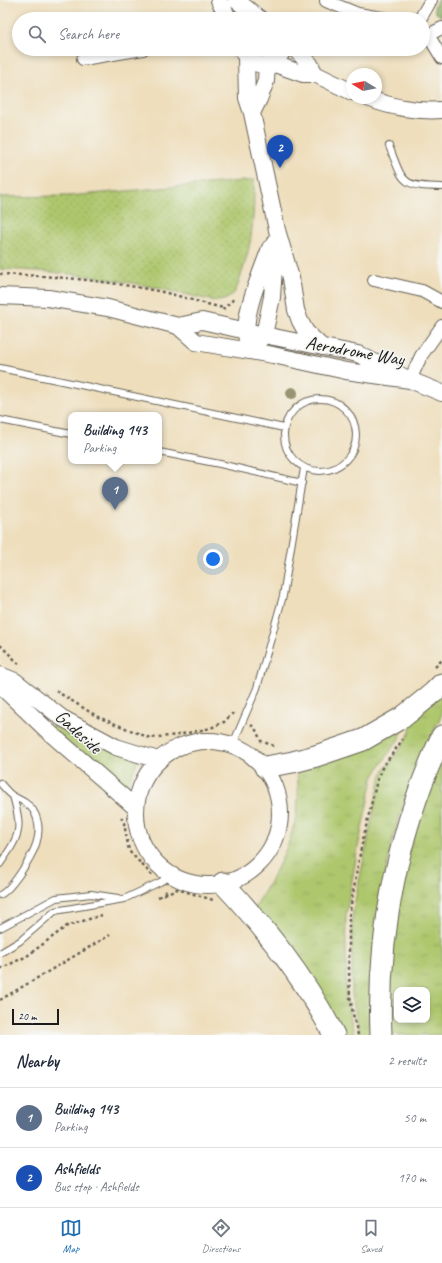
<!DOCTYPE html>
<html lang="en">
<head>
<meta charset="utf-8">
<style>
	:root { --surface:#fff; --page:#f6f6f7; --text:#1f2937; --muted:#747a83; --line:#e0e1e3; --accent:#1f6fb2 }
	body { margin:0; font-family:Caveat,sans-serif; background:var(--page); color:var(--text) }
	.controls { position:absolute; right:12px; bottom:12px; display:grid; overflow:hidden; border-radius:8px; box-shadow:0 2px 6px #0003 }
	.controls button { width:36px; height:36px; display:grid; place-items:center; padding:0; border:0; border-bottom:1px solid var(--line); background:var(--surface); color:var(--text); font:20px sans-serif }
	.compass { position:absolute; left:346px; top:68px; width:36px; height:36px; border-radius:50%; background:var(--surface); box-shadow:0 2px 6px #0003; rotate:280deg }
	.scale { position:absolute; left:12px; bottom:10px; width:47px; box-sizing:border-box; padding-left:4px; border:2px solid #1c1c1c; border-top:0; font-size:11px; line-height:14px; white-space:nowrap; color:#1c1c1c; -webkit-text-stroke:3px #f6f6f2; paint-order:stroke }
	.you { position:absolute; left:213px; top:559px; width:14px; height:14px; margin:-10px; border:3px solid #fff; border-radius:50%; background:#1a73e8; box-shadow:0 0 0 6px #1a73e833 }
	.badge { display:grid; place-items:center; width:26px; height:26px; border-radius:50%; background:var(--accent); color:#fff; font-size:13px; font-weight:700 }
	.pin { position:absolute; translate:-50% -33px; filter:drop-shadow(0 1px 2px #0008) }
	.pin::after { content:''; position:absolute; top:21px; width:14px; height:12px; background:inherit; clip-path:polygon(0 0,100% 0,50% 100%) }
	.popup { position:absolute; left:68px; top:412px; width:94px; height:52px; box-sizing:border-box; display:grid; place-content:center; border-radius:8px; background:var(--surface); filter:drop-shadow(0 1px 3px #0005); font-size:13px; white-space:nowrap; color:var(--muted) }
	.popup b { font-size:15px; color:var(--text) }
	.popup::after { content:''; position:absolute; left:50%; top:100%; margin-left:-8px; border:8px solid transparent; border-top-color:var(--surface) }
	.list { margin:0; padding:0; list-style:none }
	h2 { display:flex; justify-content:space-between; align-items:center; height:52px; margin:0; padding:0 16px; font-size:17px }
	h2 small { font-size:13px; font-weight:400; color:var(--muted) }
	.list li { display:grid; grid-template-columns:26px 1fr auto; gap:12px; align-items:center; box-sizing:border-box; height:60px; padding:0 16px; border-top:1px solid var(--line) }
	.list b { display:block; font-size:15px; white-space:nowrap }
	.list p { margin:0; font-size:13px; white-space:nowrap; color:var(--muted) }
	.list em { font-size:13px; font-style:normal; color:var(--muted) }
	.icon { flex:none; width:22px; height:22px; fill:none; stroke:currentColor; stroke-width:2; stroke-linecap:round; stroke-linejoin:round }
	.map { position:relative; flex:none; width:442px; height:1035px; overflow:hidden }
	.search { position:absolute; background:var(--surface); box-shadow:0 2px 6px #0003; left:12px; right:12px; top:12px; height:44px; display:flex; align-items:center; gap:10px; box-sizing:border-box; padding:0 14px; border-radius:22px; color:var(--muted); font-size:15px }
	.sheet { height:172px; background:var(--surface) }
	nav { display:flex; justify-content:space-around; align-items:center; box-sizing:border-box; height:56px; border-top:1px solid var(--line); background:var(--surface); font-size:11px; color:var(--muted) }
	nav a { display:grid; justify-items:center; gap:2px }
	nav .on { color:var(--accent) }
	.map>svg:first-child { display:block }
	.grass { fill:url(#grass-tufts); stroke:#657244; fill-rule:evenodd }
	.forest { fill:url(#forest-crowns); stroke:#53643e }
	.park { fill:url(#park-dots); stroke:#657244 }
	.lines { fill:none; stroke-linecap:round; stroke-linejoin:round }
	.service-casing { stroke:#666054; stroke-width:8 }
	.minor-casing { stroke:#666054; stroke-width:14 }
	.tertiary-casing { stroke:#666054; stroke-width:18 }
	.trunk-casing { stroke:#666054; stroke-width:23 }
	.path { stroke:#666054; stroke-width:2.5; stroke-dasharray:3 3; stroke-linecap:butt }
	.service { stroke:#fff; stroke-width:6 }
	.minor { stroke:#fff; stroke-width:12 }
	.tertiary { stroke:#fff; stroke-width:16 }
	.trunk { stroke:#fff; stroke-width:21 }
	.tree { fill:#979473 }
	.labels { text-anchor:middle; stroke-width:3; stroke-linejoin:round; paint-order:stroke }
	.street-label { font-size:19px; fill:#1c1c1c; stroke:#f6f6f2 }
</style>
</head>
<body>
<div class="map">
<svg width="442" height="1035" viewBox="0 0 442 1035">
	<defs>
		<pattern id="grass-tufts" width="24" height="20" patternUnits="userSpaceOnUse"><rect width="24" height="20" fill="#aec76d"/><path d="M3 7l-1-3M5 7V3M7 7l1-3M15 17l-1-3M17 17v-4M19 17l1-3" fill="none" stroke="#95aa5e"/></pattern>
		<pattern id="forest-crowns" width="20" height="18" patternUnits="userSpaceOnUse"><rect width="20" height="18" fill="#8aac60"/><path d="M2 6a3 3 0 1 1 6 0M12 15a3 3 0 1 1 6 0" fill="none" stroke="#708b4e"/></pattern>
		<pattern id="park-dots" width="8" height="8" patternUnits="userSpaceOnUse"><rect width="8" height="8" fill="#aec76d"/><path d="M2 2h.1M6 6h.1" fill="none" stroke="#95aa5e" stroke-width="1.8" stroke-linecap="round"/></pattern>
	</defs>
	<rect width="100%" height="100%" fill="#f6f6f2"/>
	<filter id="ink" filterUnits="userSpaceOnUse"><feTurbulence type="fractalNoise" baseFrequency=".025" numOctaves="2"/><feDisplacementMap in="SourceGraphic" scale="8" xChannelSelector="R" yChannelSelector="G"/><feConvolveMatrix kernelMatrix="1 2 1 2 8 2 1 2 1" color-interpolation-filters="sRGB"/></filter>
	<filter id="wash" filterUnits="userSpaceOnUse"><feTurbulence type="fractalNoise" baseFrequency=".012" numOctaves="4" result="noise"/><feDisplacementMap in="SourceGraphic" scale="16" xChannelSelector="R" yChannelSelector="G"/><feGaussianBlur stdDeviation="0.9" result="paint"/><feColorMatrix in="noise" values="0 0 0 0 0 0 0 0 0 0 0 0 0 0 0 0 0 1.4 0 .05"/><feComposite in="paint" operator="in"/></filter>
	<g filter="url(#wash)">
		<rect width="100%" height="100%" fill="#eedebc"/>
		<!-- grass -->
		<path class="grass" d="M442,690V714L425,749L405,800L394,834L384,881L370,993V1035H360L352,996V916L380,780L384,770L406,740L410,732L411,724Z
			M56,721L138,760L125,791L52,729L53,723Z
			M404,727L400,737L380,766L373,778L358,847L346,915V997L354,1035H339L254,909C281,864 306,822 296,767Z
			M442,749V1035H385L398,884ZM397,990H427V1020H397Z"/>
		<!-- forest -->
		<path class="forest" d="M437,0H442V17L435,12L434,7Z"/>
		<!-- park -->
		<path class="park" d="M254,180C254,217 253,243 240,278C238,285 236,293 230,297C228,298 222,301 219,301C211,301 189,295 180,293C121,279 61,271 0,269V197L68,196Z"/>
	</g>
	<g filter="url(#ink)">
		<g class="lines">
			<!-- service casing -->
			<g class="service-casing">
				<path id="service" d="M389,146C404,183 400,186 442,187
					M0,368L284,428
					M284 435a36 36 0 1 1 72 0a36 36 0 1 1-72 0Z
					M0,420L71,434
					M159,452L220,464L302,483
					M233,744L257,688L283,596L304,468
					M0,783C4,787 8,793 13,796C21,800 28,803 33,810C47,833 32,856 19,875C14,882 8,891 0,895
					M0,864C20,835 23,830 13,796
					M0,928L56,898L91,894L118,898
					M0,953L20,941L55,911L124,899L160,882L172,875"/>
			</g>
			<!-- minor casing -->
			<g class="minor-casing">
				<path id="minor" d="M326,1L358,14L387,19
					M420,19L431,0
					M423,30L428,35L442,58
					M428,35L442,28
					M83,59L143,49
					M374,280L422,291L442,302
					M410,380L421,356L442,326"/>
			</g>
			<!-- tertiary casing -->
			<g class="tertiary-casing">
				<path id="tertiary" d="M219,0L220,3L229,19
					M236,0L260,19
					M295,49L310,64L315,74
					M242,51C252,68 276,71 283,49
					M246,57L247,98L252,113L277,230L291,278L296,310L300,321L306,332L322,347
					M272,63L303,74H315L352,92
					M368,98C390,107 418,112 442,110
					M252,113L259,99L266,81L267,64
					M0,296L48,298L108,308L178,326L196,342L273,355L346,371L410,380
					M178,326L202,321L264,335L358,354L410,380L442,393
					M247,341C242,314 261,274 270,248
					M257,343L264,335L272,297L276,241
					M0,675L15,681L62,718L116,747L158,760
					M0,680L7,692L50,733L136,808
					M136 813a72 72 0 1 1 144 0a72 72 0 1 1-144 0Z"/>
			</g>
			<!-- trunk casing -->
			<g class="trunk-casing">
				<path id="trunk" d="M265,767L293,762L316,756L363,740L403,717L433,693L442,684
					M223,883C267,930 305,978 334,1035
					M381,1035C377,933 398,829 442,736"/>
			</g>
			<!-- path -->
			<path class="path" d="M0,274C51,276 103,280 152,290C176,294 199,303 224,308
				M223,310L224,308L235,298
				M0,645L21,666
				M435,667L442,660
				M56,691L98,717L150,738L178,735L211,728L224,722L232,714L235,715
				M251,725L255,728L261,741L274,746
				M121,817L124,823L129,851L152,875
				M165,891L167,893L177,889L213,900
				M158,897L167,893
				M0,969L27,956L67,926L102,915
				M0,1000L110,935
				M358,1035L354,1019L350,997L349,970V916L361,848L377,780L382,768L403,739"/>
			<!-- service -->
			<use href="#service" class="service"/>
			<!-- minor -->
			<use href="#minor" class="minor"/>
			<!-- tertiary -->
			<use href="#tertiary" class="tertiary"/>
			<!-- trunk -->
			<use href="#trunk" class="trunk"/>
		</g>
		<!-- trees -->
		<circle class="tree" cx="292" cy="393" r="6"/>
	</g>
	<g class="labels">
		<!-- street labels -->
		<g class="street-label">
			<text transform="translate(355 350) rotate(10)" y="7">Aerodrome Way</text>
			<text transform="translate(79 731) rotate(42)" y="7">Gadeside</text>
		</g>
	</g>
</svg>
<div class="controls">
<button><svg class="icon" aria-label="layers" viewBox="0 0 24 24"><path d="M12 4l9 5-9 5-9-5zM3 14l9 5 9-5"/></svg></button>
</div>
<svg class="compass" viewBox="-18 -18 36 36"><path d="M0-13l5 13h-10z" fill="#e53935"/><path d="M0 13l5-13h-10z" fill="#747a83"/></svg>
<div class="scale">20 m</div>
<div class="you"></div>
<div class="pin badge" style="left:115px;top:510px;background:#5c6f8a">1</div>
<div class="popup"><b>Building 143</b>Parking</div>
<div class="pin badge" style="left:280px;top:168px;background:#1a4fb4">2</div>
<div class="search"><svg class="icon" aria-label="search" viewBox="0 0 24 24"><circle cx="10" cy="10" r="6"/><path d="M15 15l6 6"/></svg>Search here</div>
</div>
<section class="sheet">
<h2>Nearby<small>2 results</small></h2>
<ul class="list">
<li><span class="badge" style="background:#5c6f8a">1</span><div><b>Building 143</b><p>Parking</p></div><em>50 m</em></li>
<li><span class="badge" style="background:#1a4fb4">2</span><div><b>Ashfields</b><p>Bus stop · Ashfields</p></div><em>170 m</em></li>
</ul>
</section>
<nav>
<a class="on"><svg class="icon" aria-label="map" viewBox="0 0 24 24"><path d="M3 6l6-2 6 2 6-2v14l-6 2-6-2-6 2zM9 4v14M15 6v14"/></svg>Map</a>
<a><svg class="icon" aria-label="directions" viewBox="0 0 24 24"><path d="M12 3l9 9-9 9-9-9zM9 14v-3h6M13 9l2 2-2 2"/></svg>Directions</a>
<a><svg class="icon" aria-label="saved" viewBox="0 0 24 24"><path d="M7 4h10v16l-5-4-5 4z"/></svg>Saved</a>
</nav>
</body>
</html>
